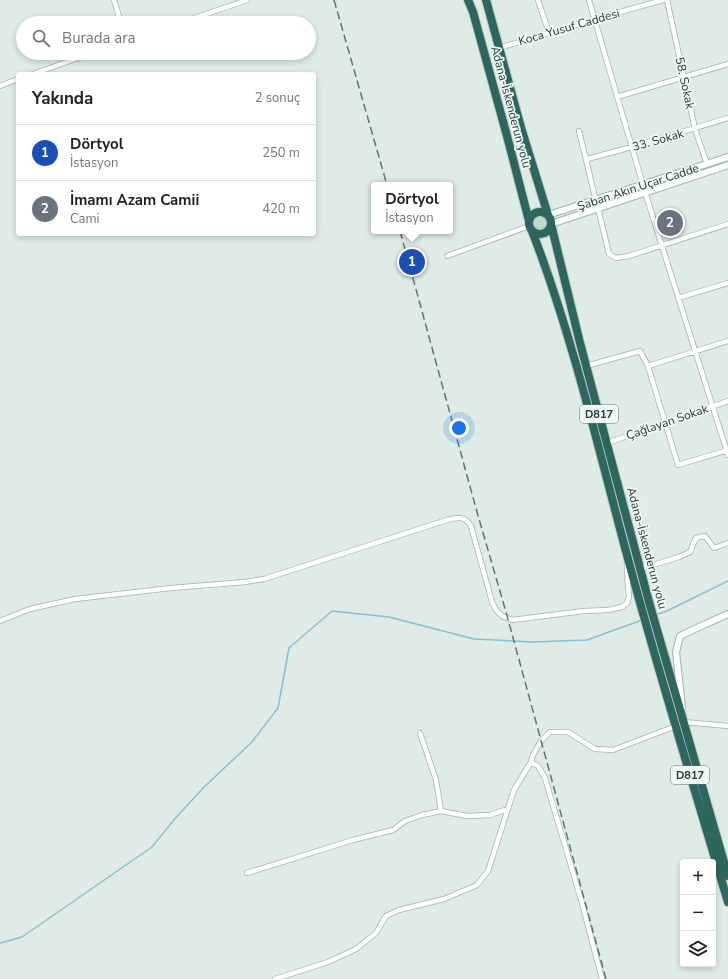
<!DOCTYPE html>
<html lang="tr">
<head>
<meta charset="utf-8">
<style>
	:root { --surface:#fff; --page:#f6f6f6; --text:#202124; --muted:#757577; --line:#e0e0e0; --accent:#b45309 }
	body { margin:0; font-family:"Nunito Sans",sans-serif; background:var(--page); color:var(--text) }
	.controls { position:absolute; right:12px; bottom:12px; display:grid; overflow:hidden; border-radius:4px; box-shadow:0 2px 6px #0003 }
	.controls button { width:36px; height:36px; display:grid; place-items:center; padding:0; border:0; border-bottom:1px solid var(--line); background:var(--surface); color:var(--text); font:20px sans-serif }
	.you { position:absolute; left:459px; top:428px; width:14px; height:14px; margin:-10px; border:3px solid #fff; border-radius:50%; background:#1a73e8; box-shadow:0 0 0 6px #1a73e833 }
	.badge { display:grid; place-items:center; width:26px; height:26px; border-radius:50%; background:var(--accent); color:#fff; font-size:13px; font-weight:700 }
	.pin { position:absolute; translate:-50% -50%; border:2px solid #fff; box-shadow:0 1px 4px #0006 }
	.popup { position:absolute; left:371px; top:182px; width:82px; height:52px; box-sizing:border-box; display:grid; place-content:center; border-radius:4px; background:var(--surface); filter:drop-shadow(0 1px 3px #0005); font-size:13px; white-space:nowrap; color:var(--muted) }
	.popup b { font-size:15px; color:var(--text) }
	.popup::after { content:''; position:absolute; left:50%; top:100%; margin-left:-8px; border:8px solid transparent; border-top-color:var(--surface) }
	.list { margin:0; padding:0; list-style:none }
	h2 { display:flex; justify-content:space-between; align-items:center; height:52px; margin:0; padding:0 16px; font-size:17px }
	h2 small { font-size:13px; font-weight:400; color:var(--muted) }
	.list li { display:grid; grid-template-columns:26px 1fr auto; gap:12px; align-items:center; box-sizing:border-box; height:56px; padding:0 16px; border-top:1px solid var(--line) }
	.list b { display:block; font-size:15px; white-space:nowrap }
	.list p { margin:0; font-size:13px; white-space:nowrap; color:var(--muted) }
	.list em { font-size:13px; font-style:normal; color:var(--muted) }
	.icon { flex:none; width:22px; height:22px; fill:none; stroke:currentColor; stroke-width:2; stroke-linecap:round; stroke-linejoin:round }
	.map { position:relative; flex:none; width:728px; height:979px; overflow:hidden }
	.search { position:absolute; background:var(--surface); box-shadow:0 2px 6px #0003; left:16px; top:16px; width:300px; height:44px; display:flex; align-items:center; gap:10px; box-sizing:border-box; padding:0 14px; border-radius:22px; color:var(--muted); font-size:15px }
	.panel { position:absolute; background:var(--surface); box-shadow:0 2px 6px #0003; left:16px; top:72px; width:300px; height:164px; border-radius:4px }
	.map>svg:first-child { display:block }
	.green { fill:#b8dcc4 }
	.lines { fill:none; stroke-linecap:round; stroke-linejoin:round }
	.stream { stroke:#87c1d0; stroke-width:1.5 }
	.street-casing { stroke:#a2b2ad; stroke-width:6 }
	.secondary-casing { stroke:#9eb6af; stroke-width:8 }
	.highway-casing { stroke:#c1c8c6; stroke-width:10 }
	.street { stroke:#fff; stroke-width:4.5 }
	.secondary { stroke:#fff; stroke-width:6 }
	.highway { stroke:#2d665e; stroke-width:8 }
	.rail { stroke:#5b7670; stroke-width:1.5; stroke-dasharray:8 4; stroke-linecap:butt }
	.labels { text-anchor:middle; stroke-width:3.5; stroke-linejoin:round; paint-order:stroke }
	.shield { fill:#f0f7f4; stroke:#5e736e; stroke-width:1 }
	.shield-label { font-size:11px; font-weight:bold; fill:#203a35 }
	.street-label { font-size:12px; fill:#203a35; stroke:#f0f7f4 }
</style>
</head>
<body>
<div class="map">
<svg width="728" height="979" viewBox="0 0 728 979">
	<rect width="100%" height="100%" fill="#dfebe6"/>
	<!-- green -->
	<path class="green" d="M534 223a7 7 0 1 1 14 0a7 7 0 1 1-14 0Z"/>
	<g class="lines">
		<!-- stream -->
		<path class="stream" d="M655,615L667,611L728,581
			M0,943L22,937L152,847L173,821L204,787L251,743L278,708L289,648L332,611L389,617L474,639L533,642L587,640L642,620"/>
		<!-- street casing -->
		<g class="street-casing">
			<path id="street" d="M114,0L121,23
				M538,0L549,33
				M589,0L645,192L728,455
				M667,0L695,129L707,164
				M180,23L247,0
				M499,48L595,19L663,0
				M33,74L92,53
				M0,86L18,79
				M617,97L728,64
				M579,131L596,201
				M587,159L632,147L728,118
				M598,208L609,254L616,258L629,256L728,224
				M447,256L529,226
				M678,298L728,283
				M586,366L640,351L648,366L678,465L728,450
				M648,366L728,341
				M607,443L728,401
				M640,569L679,557L690,552L696,538L705,536L714,548L728,543
				M0,621L30,609L75,599L171,588L245,582L264,579L447,520C458,517 465,516 471,526L492,602L496,610L502,616L512,620L584,611L608,610L622,607L627,603L629,597L627,572V565
				M684,722L728,726
				M420,733L436,780L441,811
				M531,762L538,766L545,778L582,903L602,979
				M247,873L353,840L393,830L405,821L422,815L441,811L467,816L490,815L508,809
				M275,979L328,962L356,949L376,933L386,916L399,910L444,899L477,885L488,871L514,790L531,762L533,755L541,741L550,732H568L595,749L613,750L676,726"/>
		</g>
		<!-- secondary casing -->
		<g class="secondary-casing">
			<path id="secondary" d="M548,215L728,157
				M551,224L728,165
				M682,707L676,652L680,636L699,627L728,614"/>
		</g>
		<!-- highway casing -->
		<g class="highway-casing">
			<path id="highway" d="M468,0L473,12L507,136L529,221
				M486,0L522,131L548,215
				M529 223a11 11 0 1 1 22 0a11 11 0 1 1-22 0Z
				M551,224L580,343L649,602L728,876
				M532,231C572,334 598,447 627,555C658,671 694,787 728,902"/>
		</g>
		<!-- street -->
		<use href="#street" class="street"/>
		<!-- secondary -->
		<use href="#secondary" class="secondary"/>
		<!-- highway -->
		<use href="#highway" class="highway"/>
		<!-- rail -->
		<path class="rail" d="M334,0L387,185
			M400,231L477,512L506,612L606,979"/>
	</g>
	<g class="labels">
		<!-- shield labels -->
		<g class="shield">
			<rect x="580" y="405" width="38" height="18" rx="3"/>
			<rect x="671" y="766" width="38" height="18" rx="3"/>
		</g>
		<g class="shield-label">
			<text x="599" y="418">D817</text>
			<text x="690" y="779">D817</text>
		</g>
		<!-- street labels -->
		<g class="street-label">
			<text transform="translate(569 27) rotate(-16)" y="4">Koca Yusuf Caddesi</text>
			<text transform="translate(685 83) rotate(78)" y="4">58. Sokak</text>
			<text transform="translate(511 107) rotate(75)" y="4">Adana-İskenderun yolu</text>
			<text transform="translate(658 140) rotate(-16)" y="4">33. Sokak</text>
			<text transform="translate(638 187) rotate(-18)" y="4">Şaban Akın Uçar Cadde</text>
			<text transform="translate(667 422) rotate(-19)" y="4">Çağlayan Sokak</text>
			<text transform="translate(647 548) rotate(75)" y="4">Adana-İskenderun yolu</text>
		</g>
	</g>
</svg>
<div class="controls">
<button>+</button>
<button>−</button>
<button><svg class="icon" aria-label="layers" viewBox="0 0 24 24"><path d="M12 4l9 5-9 5-9-5zM3 14l9 5 9-5"/></svg></button>
</div>
<div class="you"></div>
<div class="pin badge" style="left:412px;top:262px;background:#1a4fb4">1</div>
<div class="popup"><b>Dörtyol</b>İstasyon</div>
<div class="pin badge" style="left:670px;top:223px;background:#6b7280">2</div>
<div class="search"><svg class="icon" aria-label="search" viewBox="0 0 24 24"><circle cx="10" cy="10" r="6"/><path d="M15 15l6 6"/></svg>Burada ara</div>
<section class="panel">
<h2>Yakında<small>2 sonuç</small></h2>
<ul class="list">
<li><span class="badge" style="background:#1a4fb4">1</span><div><b>Dörtyol</b><p>İstasyon</p></div><em>250 m</em></li>
<li><span class="badge" style="background:#6b7280">2</span><div><b>İmamı Azam Camii</b><p>Cami</p></div><em>420 m</em></li>
</ul>
</section>
</div>
</body>
</html>
